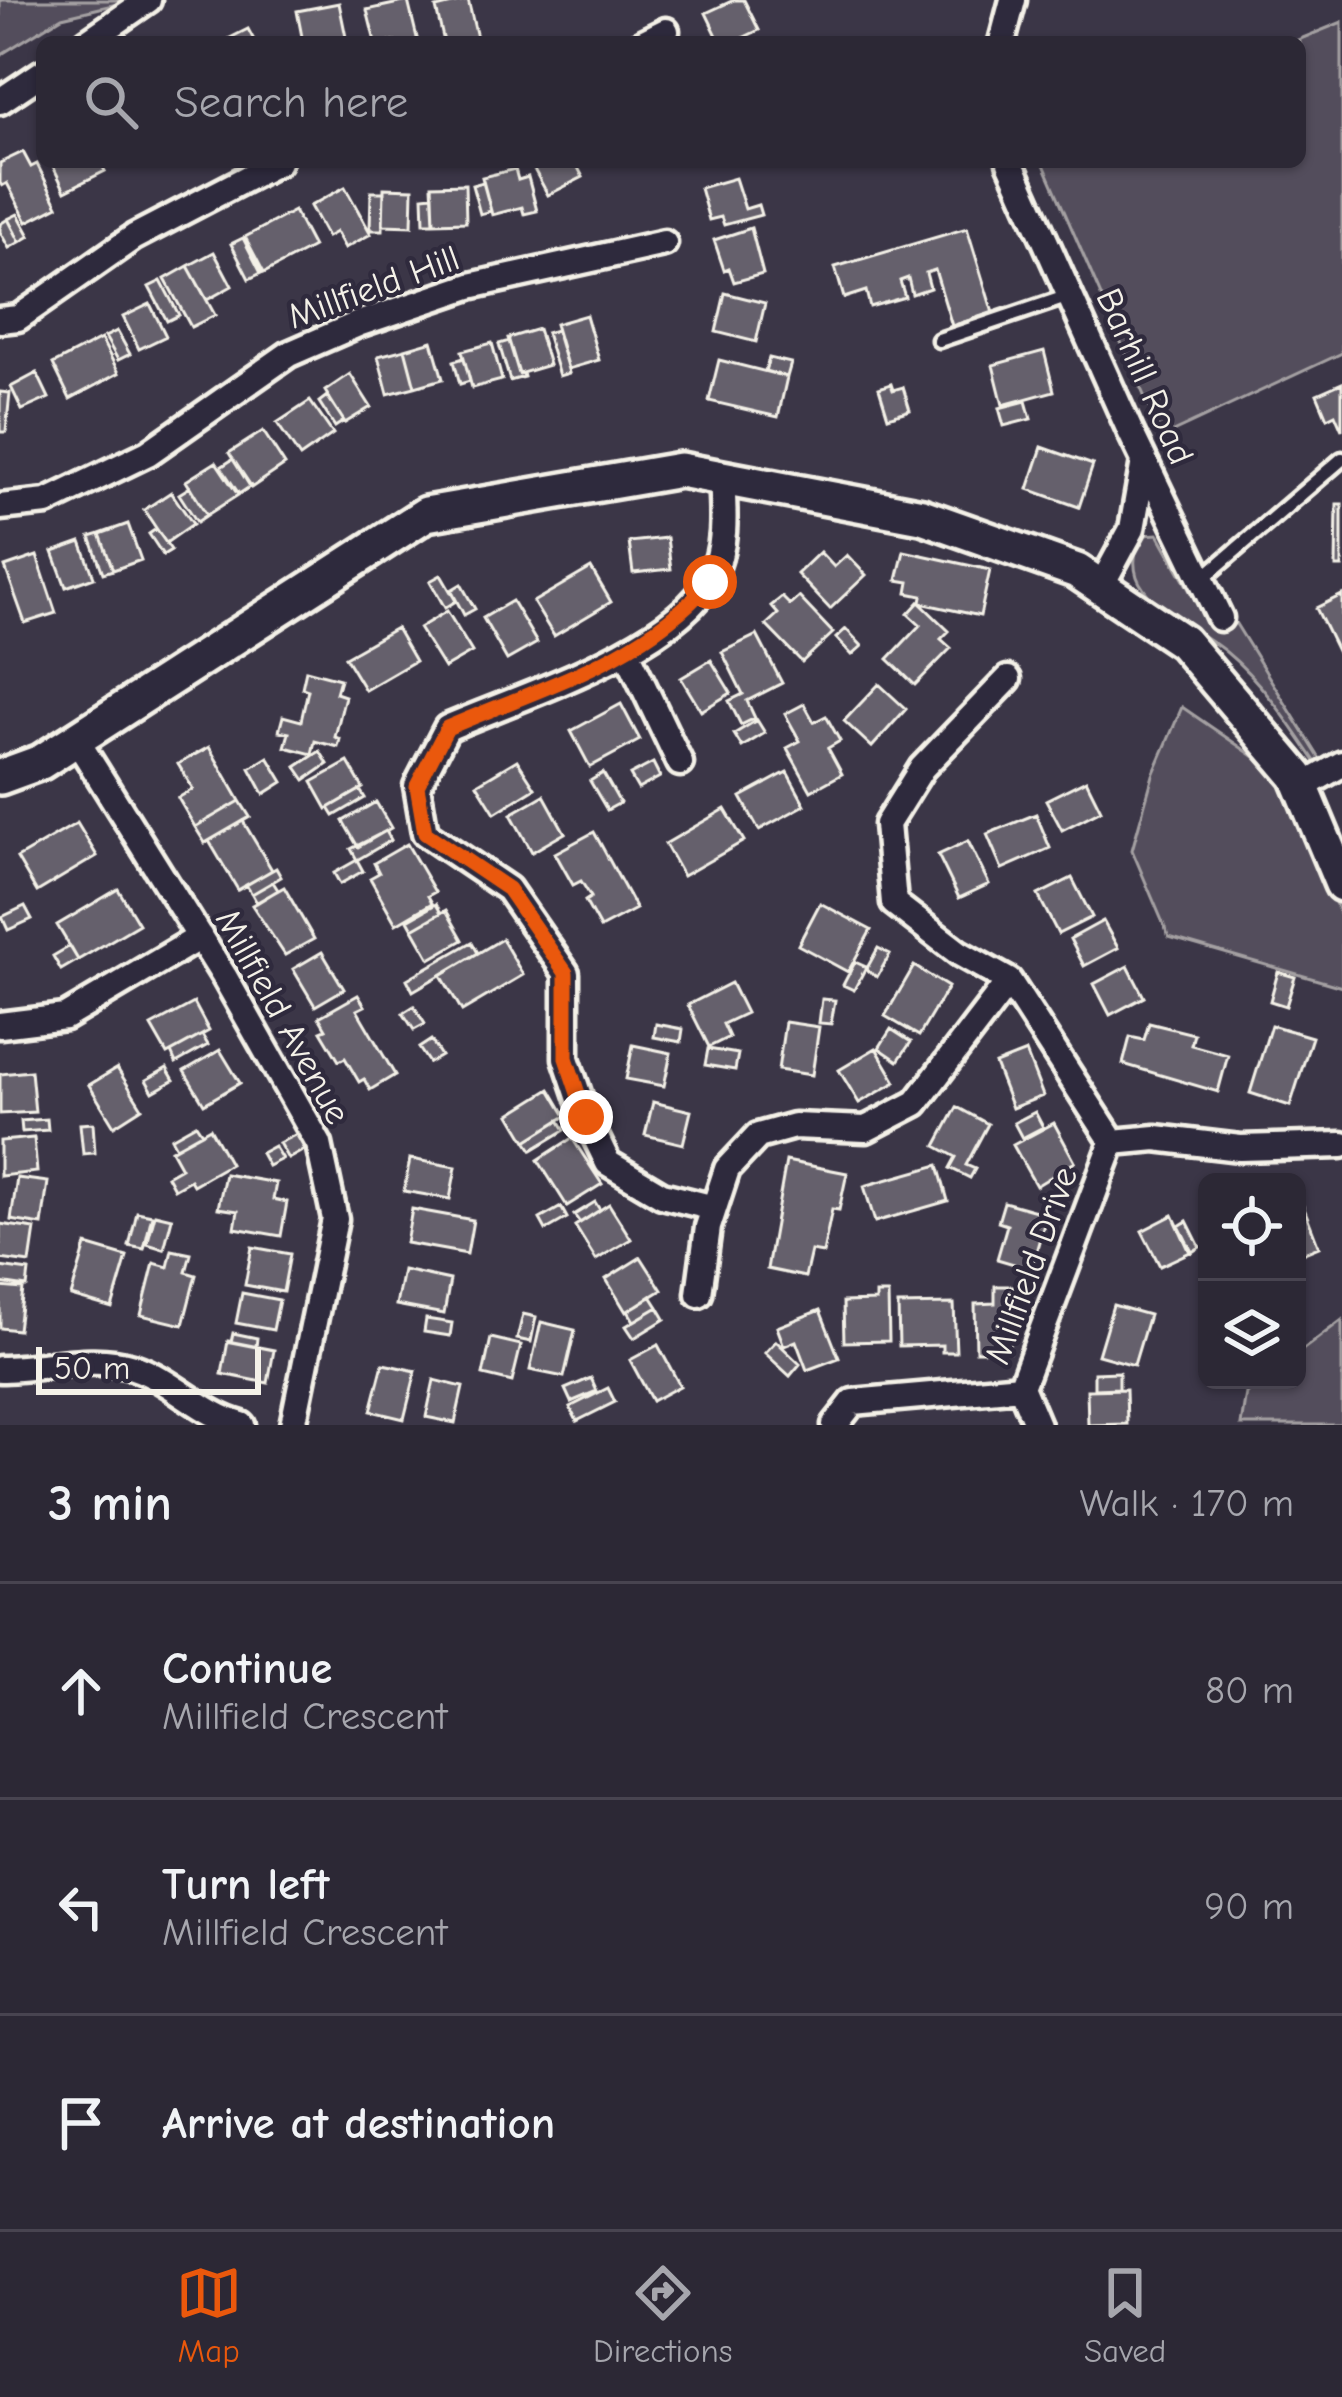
<!DOCTYPE html>
<html lang="en">
<head>
<meta charset="utf-8">
<style>
	:root { --surface:#2c2835; --page:#383441; --text:#f1f3f6; --muted:#a6a6ad; --line:#484450; --accent:#ea580c }
	body { margin:0; font-family:"Comic Neue",sans-serif; background:var(--page); color:var(--text) }
	.controls { position:absolute; right:36px; bottom:36px; display:grid; overflow:hidden; border-radius:18px; box-shadow:0 3px 9px #0004 }
	.controls button { width:108px; height:108px; display:grid; place-items:center; padding:0; border:0; border-bottom:3px solid var(--line); background:var(--surface); color:var(--text); font:60px sans-serif }
	.scale { position:absolute; left:36px; bottom:30px; width:225px; box-sizing:border-box; padding-left:12px; border:6px solid #f4f1e8; border-top:0; font-size:33px; line-height:42px; white-space:nowrap; color:#f4f1e8; -webkit-text-stroke:9px #2f2a3d; paint-order:stroke }
	.stop { position:absolute; width:36px; height:36px; margin:-27px; border:9px solid #ea580c; border-radius:50%; background:#fff }
	.stop.end { background:#ea580c; border-color:#fff; box-shadow:0 3px 12px #0008 }
	.list { margin:0; padding:0; list-style:none }
	h2 { display:flex; justify-content:space-between; align-items:center; height:156px; margin:0; padding:0 48px; font-size:51px }
	h2 small { font-size:39px; font-weight:400; color:var(--muted) }
	.list li { display:grid; grid-template-columns:78px 1fr auto; gap:36px; align-items:center; box-sizing:border-box; height:216px; padding:0 48px; border-top:3px solid var(--line) }
	.list b { display:block; font-size:45px; white-space:nowrap }
	.list p { margin:0; font-size:39px; white-space:nowrap; color:var(--muted) }
	.list em { font-size:39px; font-style:normal; color:var(--muted) }
	.icon { flex:none; width:66px; height:66px; fill:none; stroke:currentColor; stroke-width:2; stroke-linecap:round; stroke-linejoin:round }
	.map { position:relative; flex:none; width:1342px; height:1425px; overflow:hidden }
	.search { position:absolute; background:var(--surface); box-shadow:0 3px 9px #0004; left:36px; right:36px; top:36px; height:132px; display:flex; align-items:center; gap:30px; box-sizing:border-box; padding:0 42px; border-radius:18px; color:var(--muted); font-size:45px }
	.sheet { height:804px; background:var(--surface) }
	nav { display:flex; justify-content:space-around; align-items:center; box-sizing:border-box; height:168px; border-top:3px solid var(--line); background:var(--surface); font-size:33px; color:var(--muted) }
	nav a { display:grid; justify-items:center; gap:6px }
	nav .on { color:var(--accent) }
	.map>svg:first-child { display:block }
	.green { fill:#534e5c; stroke:#a4a0a2; stroke-width:3 }
	.building { fill:#65616c; stroke:#f4f1e8; stroke-width:3 }
	.lines { fill:none; stroke-linecap:round; stroke-linejoin:round }
	.lane-casing { stroke:#f4f1e8; stroke-width:21 }
	.street-casing { stroke:#f4f1e8; stroke-width:33 }
	.secondary-casing { stroke:#f4f1e8; stroke-width:42 }
	.lane { stroke:#2f2a3d; stroke-width:12 }
	.street { stroke:#2f2a3d; stroke-width:24 }
	.secondary { stroke:#2f2a3d; stroke-width:33 }
	.route { stroke:#ea580c; stroke-width:15 }
	.labels { text-anchor:middle; stroke-width:9; stroke-linejoin:round; paint-order:stroke }
	.street-label { font-size:36px; fill:#f4f1e8; stroke:#2f2a3d }
</style>
</head>
<body>
<div class="map">
<svg width="1342" height="1425" viewBox="0 0 1342 1425">
	<rect width="100%" height="100%" fill="#3b3647"/>
	<filter id="ink" filterUnits="userSpaceOnUse"><feTurbulence type="fractalNoise" baseFrequency=".00833" numOctaves="2"/><feDisplacementMap in="SourceGraphic" scale="24" xChannelSelector="R" yChannelSelector="G"/><feConvolveMatrix kernelMatrix="1 2 1 2 8 2 1 2 1" color-interpolation-filters="sRGB"/></filter>
	<g filter="url(#ink)">
		<!-- green -->
		<path class="green" d="M0,0H134L62,17L0,55Z
			M1342,22V353L1162,437L1043,162H1300V42H1293Z
			M1158,534L1210,627L1231,616L1325,767L1321,770C1293,729 1265,684 1226,652C1201,631 1162,615 1143,588C1131,572 1133,551 1143,535Z
			M1182,707L1281,775L1342,919V987L1169,937L1132,850L1153,775Z
			M1342,1320V1425H1241L1246,1393L1263,1380H1297V1354Z"/>
		<!-- building -->
		<path class="building" d="M468,0L478,42H444L436,8Z
			M734,0H744L759,30L734,42H720L706,13Z
			M408,1L418,42H375L367,10Z
			M339,3L347,42H303L297,11Z
			M248,29L255,42H222Z
			M23,152L31,167L37,164L58,206L27,222L7,183L2,186L0,183V163Z
			M51,162H100L105,171L65,191Z
			M530,162H575L583,177L548,195Z
			M515,169L518,180L528,177L537,211L524,214L522,207L492,215L482,177Z
			M735,178L745,209L758,205L761,215L724,225L721,217L709,220L700,188Z
			M483,182L491,211L480,214L472,185Z
			M465,184L466,222L434,223L432,185Z
			M345,187L371,234L345,248L336,232L327,237L310,206Z
			M384,188L413,189L412,226L383,225Z
			M371,192H384L383,230H370Z
			M433,195L434,223H424L423,196Z
			M294,211L313,247L264,273L245,237Z
			M18,214L30,236L20,242L8,219Z
			M8,219L20,242L9,248L0,232V224Z
			M751,228L763,274L734,282L729,268L724,270L714,240Z
			M967,228L993,313L952,326L935,270L926,273L930,288L912,294L908,278L900,281L905,297L870,307L866,291L844,298L835,267Z
			M243,238L261,273L249,279L231,244Z
			M214,252L232,286L207,300L188,266Z
			M188,266L215,315L191,327L165,279Z
			M161,281L179,315L167,321L149,287Z
			M725,293L765,303L756,342L716,332Z
			M150,304L166,336L139,349L123,317Z
			M586,315L599,360L568,369L555,324Z
			M538,329L549,365L519,374L508,338Z
			M556,330L569,373L559,376L546,333Z
			M117,331L130,354L118,360L105,337Z
			M101,339L119,373L70,399L53,364Z
			M432,341L443,379L415,387L405,349Z
			M509,341L519,374L523,373L524,377L510,381L499,344Z
			M492,343L502,380L472,388L462,351Z
			M405,349L415,387L388,394L378,356Z
			M1044,351L1054,391L1003,405L993,365Z
			M464,358L470,381L460,384L454,361Z
			M769,358L791,363L787,377L765,371Z
			M719,360L787,377L778,417L709,401Z
			M37,373L49,398L22,410L11,387Z
			M350,374L371,407L345,423L325,391Z
			M1342,383V430L1335,414L1327,418L1317,394Z
			M891,384L893,390L903,387L910,410L888,417L879,388Z
			M0,392L10,393L6,432H0Z
			M327,396L344,421L335,427L319,402Z
			M310,401L333,434L300,457L277,423Z
			M1026,401L1031,419L1004,426L999,408Z
			M263,431L285,465L251,488L229,453Z
			M1042,447L1093,465L1079,507L1028,489Z
			M233,459L251,486L239,494L221,467Z
			M216,462L238,495L207,515L186,481Z
			M190,487L207,515L197,522L179,494Z
			M171,492L193,524L166,543L144,510Z
			M1337,504H1342V567H1336Z
			M128,524L141,560L113,570L100,534Z
			M156,529L171,550L163,555L149,534Z
			M100,534L113,570L103,573L90,537Z
			M667,538L671,569L633,573L629,542Z
			M81,542L94,577L66,587L53,552Z
			M904,551L990,570L980,616L921,603L922,596L907,593L909,582L897,580Z
			M820,552L834,567L847,555L866,575L830,609L797,574Z
			M37,556L56,613L25,623L5,567Z
			M591,568L611,602L554,636L533,602Z
			M441,575L456,601L445,608L430,581Z
			M461,584L475,609L464,615L451,590Z
			M1342,595V661L1316,608Z
			M782,597L790,605L799,597L833,633L802,662L766,625L778,614L771,606Z
			M512,601L537,643L507,660L483,618Z
			M919,602L949,631L941,639L951,648L915,685L888,659L920,625L908,614Z
			M447,611L472,652L444,668L419,628Z
			M396,628L415,661L365,690L345,657Z
			M846,629L862,646L852,655L836,638Z
			M757,635L782,683L747,701L755,718L741,725L729,701L743,694L722,652Z
			M711,660L731,693L701,711L681,678Z
			M306,670L340,679L336,693L345,696L335,737L340,739L338,747L315,741L312,754L285,747L289,733L279,731L283,716L301,721L308,690L302,688Z
			M879,684L906,709L872,747L844,721Z
			M621,704L640,740L590,767L571,731Z
			M804,704L814,722L826,716L840,741L828,748L842,774L811,791L787,748L800,741L785,714Z
			M757,720L765,733L742,747L734,734Z
			M209,747L240,801L195,827L178,798L193,789L178,764Z
			M320,751L328,764L305,780L296,767Z
			M268,757L283,782L264,794L250,768Z
			M517,760L535,788L495,813L477,784Z
			M348,762L363,788L327,809L312,782Z
			M653,763L660,777L638,789L630,775Z
			M787,772L805,805L759,830L741,797Z
			M603,773L620,803L607,810L590,781Z
			M1086,780L1101,810L1062,830L1046,800Z
			M360,790L365,798L334,816L329,808Z
			M544,795L565,833L532,852L511,814Z
			M240,801L250,817L205,843L195,827Z
			M376,802L391,828L358,847L343,821Z
			M725,809L744,841L683,876L665,844Z
			M1036,814L1050,848L1002,869L987,834Z
			M243,821L272,870L238,890L209,841Z
			M77,823L97,856L37,892L17,858Z
			M386,831L391,840L357,860L351,849Z
			M594,832L636,909L600,928L585,901L591,897L581,881L573,885L555,853Z
			M968,841L989,884L959,898L938,855Z
			M407,844L435,892L428,896L432,903L396,924L370,878L379,873L374,863Z
			M357,860L363,871L340,884L334,873Z
			M276,868L281,877L252,894L246,885Z
			M1072,878L1092,917L1058,934L1038,895Z
			M273,882L278,890L257,903L252,894Z
			M284,887L314,939L285,955L252,905Z
			M118,889L139,924L78,960L57,925Z
			M820,903L871,930L848,972L798,945Z
			M436,904L441,913L413,929L408,920Z
			M25,906L32,919L8,930L2,917Z
			M446,910L463,940L430,959L413,929Z
			M1103,921L1118,948L1084,966L1070,939Z
			M502,939L523,975L462,1011L441,975Z
			M472,942L478,953L413,991L407,979Z
			M70,946L78,960L61,970L53,956Z
			M878,948L890,954L877,977L866,970Z
			M322,952L344,989L315,1006L293,969Z
			M855,962L866,967L854,990L843,985Z
			M914,966L948,987L919,1036L885,1016Z
			M1128,966L1144,997L1110,1015L1094,984Z
			M1278,972L1295,977L1286,1006L1270,1001Z
			M731,983L746,1013L723,1024L729,1037L709,1047L688,1005Z
			M358,995L365,1006L357,1010L395,1075L370,1090L364,1079L359,1082L345,1058L339,1061L321,1031L326,1029L319,1017Z
			M822,999L835,1000L831,1024L819,1023Z
			M194,1003L209,1031L167,1054L151,1026Z
			M414,1006L425,1024L414,1030L403,1013Z
			M785,1022L819,1027L812,1075L778,1070Z
			M1149,1023L1194,1034L1191,1045L1228,1055L1218,1092L1123,1064L1130,1037L1144,1040Z
			M656,1024L683,1029L681,1042L654,1037Z
			M1271,1025L1312,1037L1290,1106L1250,1093Z
			M891,1029L911,1042L898,1061L879,1048Z
			M202,1035L208,1045L176,1063L171,1052Z
			M431,1040L441,1056L429,1063L419,1048Z
			M633,1045L671,1053L664,1086L626,1079Z
			M876,1048L896,1082L859,1103L839,1070Z
			M708,1049L738,1054L735,1070L705,1065Z
			M220,1050L240,1083L204,1104L184,1071Z
			M1026,1052L1043,1096L1012,1108L995,1064Z
			M117,1068L142,1108L114,1126L89,1085Z
			M167,1068L174,1080L153,1092L146,1080Z
			M31,1071L35,1112L0,1114V1074Z
			M550,1089L566,1116L526,1141L510,1114Z
			M653,1102L691,1111L683,1144L645,1135Z
			M957,1107L988,1124L966,1165L975,1169L970,1178L950,1168L956,1157L936,1146Z
			M1035,1112L1043,1127L1022,1138L1014,1123Z
			M47,1119L48,1130L22,1132L21,1121Z
			M559,1120L565,1130L532,1150L526,1141Z
			M93,1123L95,1153L83,1154L80,1124Z
			M1054,1123L1075,1162L1036,1186L1013,1145Z
			M196,1124L202,1133L176,1147L171,1138Z
			M210,1128L230,1164L193,1185L190,1180L174,1189L167,1176L181,1168L171,1150Z
			M297,1134L306,1149L288,1159L279,1143Z
			M34,1138L37,1172L0,1176V1141Z
			M572,1138L602,1184L567,1206L538,1160Z
			M274,1146L282,1159L268,1166L261,1153Z
			M410,1159L456,1167L450,1199L404,1191Z
			M786,1161L847,1173L839,1210L832,1209L823,1253L811,1251L805,1277L767,1269Z
			M938,1165L948,1201L875,1222L864,1186Z
			M225,1174L276,1183L273,1199L287,1202L281,1236L235,1228L238,1211L218,1208Z
			M17,1178L48,1182L42,1225L11,1220Z
			M595,1202L600,1210L580,1223L574,1215Z
			M1004,1202L1047,1214L1031,1269L997,1259L1007,1225L998,1222Z
			M1302,1203L1319,1247L1297,1256V1205Z
			M609,1204L631,1239L596,1260L575,1226Z
			M561,1207L567,1218L546,1230L540,1219Z
			M412,1209L473,1220L467,1254L406,1243Z
			M137,1212L152,1215L144,1249L129,1246Z
			M155,1214L172,1218L164,1249L147,1244Z
			M1173,1215L1190,1252L1160,1266L1142,1231Z
			M1187,1221L1200,1247L1192,1252L1179,1226Z
			M0,1224L35,1229L30,1263L0,1259Z
			M86,1245L127,1257L112,1308L71,1296Z
			M252,1247L290,1254L283,1292L245,1285Z
			M172,1250L191,1254L186,1272L196,1275L183,1325L141,1315L154,1263L168,1267Z
			M641,1257L662,1290L626,1312L606,1279Z
			M0,1267L29,1271L27,1287L0,1283Z
			M403,1270L450,1280L444,1314L396,1305Z
			M995,1286H1021L1022,1326L1009,1327V1351H976L975,1304L995,1303Z
			M0,1287L23,1289L18,1330L0,1328Z
			M242,1293L279,1300L273,1330L236,1323Z
			M876,1294H888L889,1341L844,1342L843,1302L876,1301Z
			M651,1296L658,1307L634,1321L628,1311Z
			M954,1304L956,1352H942V1345L899,1346L898,1305Z
			M1113,1305L1149,1315L1134,1365L1098,1355Z
			M658,1307L665,1319L634,1338L626,1326Z
			M820,1310L839,1358L807,1370L796,1341L784,1346L777,1327Z
			M523,1314L536,1317L531,1342L517,1339Z
			M426,1319L452,1323L450,1336L424,1332Z
			M541,1322L575,1330L564,1377L530,1370Z
			M233,1333L257,1338L256,1347L231,1342Z
			M491,1338L521,1345L512,1382L483,1375Z
			M228,1341L274,1350L268,1383L222,1374Z
			M776,1341L800,1364L790,1376L765,1353Z
			M658,1345L680,1386L652,1401L630,1360Z
			M383,1364L416,1371L404,1419L371,1411Z
			M1119,1372V1388L1094,1389V1373Z
			M591,1378L597,1391L571,1402L565,1389Z
			M434,1380L463,1387L455,1423L426,1417Z
			M608,1388L615,1402L577,1421L570,1407Z
			M1126,1389L1127,1424L1088,1425L1087,1390Z"/>
		<g class="lines">
			<!-- lane casing -->
			<g class="lane-casing">
				<path id="lane" d="M939,340L1069,296
					M1202,579L1342,459"/>
			</g>
			<!-- street casing -->
			<g class="street-casing">
				<path id="street" d="M87,42L148,0
					M644,42L666,31
					M1002,42L1013,0
					M0,101L42,73
					M1010,162L1131,433L1220,618
					M0,320L18,318L134,237L278,162
					M0,507L47,502L148,453L289,354L358,324L470,286L664,243
					M1101,586L1132,529L1144,461
					M627,652L680,763
					M1008,679L922,768L887,824L894,903L959,953L1009,981L1113,1142
					M76,739L224,976L319,1144L335,1219L293,1425
					M1302,787L1342,764
					M0,1025L65,1017L200,937
					M1113,1142L1156,1138L1240,1148L1342,1145
					M714,1208L662,1195L608,1163L586,1117L566,1058V973L508,889L425,833L417,786L447,728C518,697 675,649 711,578C727,547 724,512 722,478
					M699,1294L708,1227L727,1169L758,1136L794,1126L866,1129L916,1103L1009,981
					M0,1369C43,1369 92,1354 133,1367C173,1380 201,1414 242,1425
					M835,1425L853,1402L1021,1387
					M1037,1425L1021,1387L1113,1142"/>
			</g>
			<!-- secondary casing -->
			<g class="secondary-casing">
				<path id="secondary" d="M0,777L41,762L426,514L680,470L922,516L1077,571L1183,642L1297,776L1342,884"/>
			</g>
			<!-- lane -->
			<use href="#lane" class="lane"/>
			<!-- street -->
			<use href="#street" class="street"/>
			<!-- secondary -->
			<use href="#secondary" class="secondary"/>
		</g>
	</g>
	<g class="lines" filter="url(#ink)">
		<!-- route -->
		<path class="route" d="M586,1117L566,1058V973L508,889L425,833L417,786L447,728C539,688 642,660 710,582"/>
	</g>
	<g class="labels">
		<!-- street labels -->
		<g class="street-label">
			<text transform="translate(373 286) rotate(-20)" y="13">Millfield Hill</text>
			<text transform="translate(1146 376) rotate(66)" y="13">Barhill Road</text>
			<text transform="translate(284 1016) rotate(61)" y="13">Millfield Avenue</text>
			<text transform="translate(1030 1265) rotate(-70)" y="13">Millfield Drive</text>
		</g>
	</g>
</svg>
<div class="controls">
<button><svg class="icon" aria-label="locate" viewBox="0 0 24 24"><circle cx="12" cy="12" r="6"/><path d="M12 2v4M12 18v4M2 12h4M18 12h4"/></svg></button>
<button><svg class="icon" aria-label="layers" viewBox="0 0 24 24"><path d="M12 4l9 5-9 5-9-5zM3 14l9 5 9-5"/></svg></button>
</div>
<div class="scale">50 m</div>
<div class="stop" style="left:710px;top:582px"></div>
<div class="stop end" style="left:586px;top:1117px"></div>
<div class="search"><svg class="icon" aria-label="search" viewBox="0 0 24 24"><circle cx="10" cy="10" r="6"/><path d="M15 15l6 6"/></svg>Search here</div>
</div>
<section class="sheet">
<h2>3 min<small>Walk · 170 m</small></h2>
<ul class="list">
<li><svg class="icon" aria-label="ahead" viewBox="0 0 24 24"><path d="M12 20V5M6 11l6-6 6 6"/></svg><div><b>Continue</b><p>Millfield Crescent</p></div><em>80 m</em></li>
<li><svg class="icon" aria-label="left" viewBox="0 0 24 24"><path d="M17 20v-9H6M10 6l-5 5 5 5"/></svg><div><b>Turn left</b><p>Millfield Crescent</p></div><em>90 m</em></li>
<li><svg class="icon" aria-label="arrive" viewBox="0 0 24 24"><path d="M6 21V4h12l-3 4 3 4H6"/></svg><div><b>Arrive at destination</b></div></li>
</ul>
</section>
<nav>
<a class="on"><svg class="icon" aria-label="map" viewBox="0 0 24 24"><path d="M3 6l6-2 6 2 6-2v14l-6 2-6-2-6 2zM9 4v14M15 6v14"/></svg>Map</a>
<a><svg class="icon" aria-label="directions" viewBox="0 0 24 24"><path d="M12 3l9 9-9 9-9-9zM9 14v-3h6M13 9l2 2-2 2"/></svg>Directions</a>
<a><svg class="icon" aria-label="saved" viewBox="0 0 24 24"><path d="M7 4h10v16l-5-4-5 4z"/></svg>Saved</a>
</nav>
</body>
</html>
